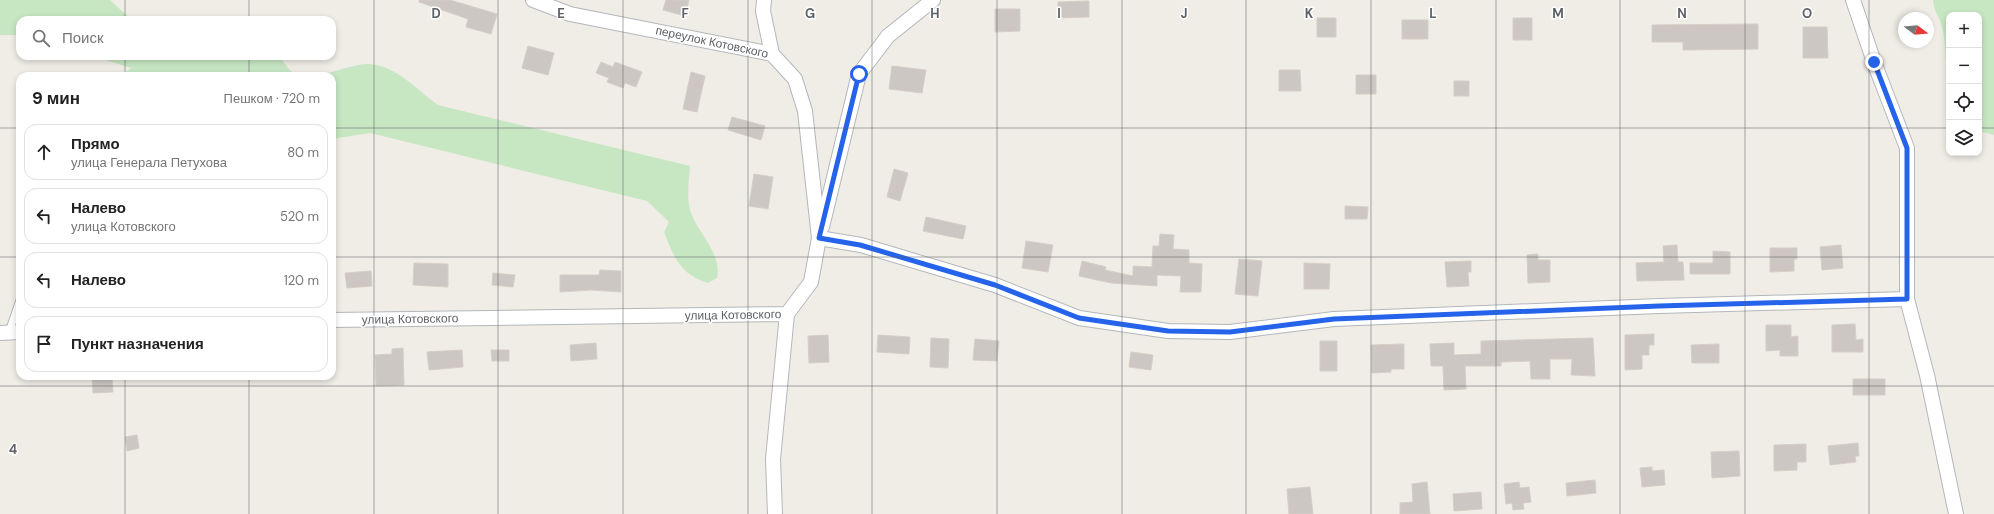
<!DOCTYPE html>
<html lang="ru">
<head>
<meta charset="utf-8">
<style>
	:root { --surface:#fff; --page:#f2f2f2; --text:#222; --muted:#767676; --line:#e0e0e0 }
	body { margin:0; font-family:"DM Sans",sans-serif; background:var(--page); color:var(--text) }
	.controls { position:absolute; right:12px; top:12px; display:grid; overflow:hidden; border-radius:8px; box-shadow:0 2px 6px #0003 }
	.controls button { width:36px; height:36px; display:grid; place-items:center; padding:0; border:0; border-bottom:1px solid var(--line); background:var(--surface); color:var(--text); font:20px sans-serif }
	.compass { position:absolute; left:1898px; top:12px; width:36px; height:36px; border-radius:50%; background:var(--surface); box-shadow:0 2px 6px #0003; rotate:106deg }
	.stop { position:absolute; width:12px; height:12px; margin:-9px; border:3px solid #2563eb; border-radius:50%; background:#fff }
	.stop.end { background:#2563eb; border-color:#fff; box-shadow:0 1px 4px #0008 }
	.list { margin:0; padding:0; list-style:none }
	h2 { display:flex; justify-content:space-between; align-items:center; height:52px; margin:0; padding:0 16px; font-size:17px }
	h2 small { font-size:13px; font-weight:400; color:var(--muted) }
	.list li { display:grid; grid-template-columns:26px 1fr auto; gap:12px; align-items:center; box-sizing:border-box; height:56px; margin:0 8px 8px; padding:0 8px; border:1px solid var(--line); border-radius:12px }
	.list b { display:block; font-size:15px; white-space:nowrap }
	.list p { margin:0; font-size:13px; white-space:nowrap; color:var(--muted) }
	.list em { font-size:13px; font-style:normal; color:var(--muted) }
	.icon { flex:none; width:22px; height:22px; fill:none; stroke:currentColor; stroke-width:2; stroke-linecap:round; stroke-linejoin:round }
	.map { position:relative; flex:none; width:1994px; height:514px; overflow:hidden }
	.search { position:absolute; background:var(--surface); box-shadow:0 2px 6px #0003; left:16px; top:16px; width:320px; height:44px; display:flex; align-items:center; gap:10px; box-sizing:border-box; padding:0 14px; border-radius:12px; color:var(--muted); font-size:15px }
	.panel { position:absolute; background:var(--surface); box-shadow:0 2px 6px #0003; left:16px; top:72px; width:320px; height:308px; border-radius:12px }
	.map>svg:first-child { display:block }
	.green { fill:#c7e7c3 }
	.building { fill:#ccc7c3; stroke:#d5cec5 }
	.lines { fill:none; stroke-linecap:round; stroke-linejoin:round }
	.lane-casing { stroke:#b3b7bb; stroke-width:9 }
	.street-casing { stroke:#b3b7bb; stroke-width:16 }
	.lane { stroke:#fff; stroke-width:7 }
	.street { stroke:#fff; stroke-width:14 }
	.route { stroke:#2563eb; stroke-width:5 }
	.grid { fill:none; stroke:#5e6266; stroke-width:1; stroke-opacity:0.55 }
	.labels { text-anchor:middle; stroke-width:3; stroke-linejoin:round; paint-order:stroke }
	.street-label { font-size:12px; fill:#5e6266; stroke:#fff }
	.grid-label { font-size:13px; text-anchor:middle; font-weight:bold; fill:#5e6266; stroke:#fff; stroke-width:3; stroke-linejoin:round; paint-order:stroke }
</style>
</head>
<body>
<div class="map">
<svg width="1994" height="514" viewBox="0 0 1994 514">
	<rect width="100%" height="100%" fill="#f0ede6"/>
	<!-- green -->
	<path class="green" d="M0,0H110L132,20H20V35H0Z
		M1933,0H1994V135L1979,131V15H1949V83C1944,65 1947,45 1942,27C1939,16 1934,12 1933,0Z
		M93,56H279C284,62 288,70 295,74C314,83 348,64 367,64C395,64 417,90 438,105L690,166C689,180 686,199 691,213C699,235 722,253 717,278L708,283C681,275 674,258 664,232L669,222L647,201L370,133L332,139V76H121L131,68Z"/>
	<!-- building -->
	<path class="building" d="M419,0H450L497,14L491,34L466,27L468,19L419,2Z
		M666,0H689L685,16L663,10Z
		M1089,1V17L1058,18V2Z
		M995,9H1020V31L995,32Z
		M1317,18H1336V37H1317Z
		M1513,18H1532V40H1513Z
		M1402,20H1428V39H1402Z
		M1758,24V49L1683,50V42H1652V25Z
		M1803,27H1827L1828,58H1803Z
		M528,46L554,53L548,75L522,68Z
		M601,62L613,67L615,62L642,72L636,87L625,83L623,88L607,82L609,78L596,73Z
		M892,66L926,70L922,93L889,89Z
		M1279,70H1300L1301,91H1279Z
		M691,72L705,76L697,112L683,109Z
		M1356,75H1376V94H1356Z
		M1454,81H1469V96H1454Z
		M732,117L765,126L761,140L728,130Z
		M894,169L908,173L900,201L887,197Z
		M754,174L773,177L768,209L749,206Z
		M1345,206L1368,207L1367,219H1345Z
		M926,217L966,226L963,239L923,231Z
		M1160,234L1174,235L1173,249L1189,250V263L1202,264L1201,292H1180L1181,276L1157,275V286L1111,283L1079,276L1082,261L1106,267L1105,270L1133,276V266L1152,267L1153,246H1159Z
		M1026,241L1053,245L1048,272L1022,268Z
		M1677,245L1678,262H1683L1684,280L1637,281L1636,263L1664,262L1663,246Z
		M1841,245L1843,268L1822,270L1820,247Z
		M1770,248H1797V259H1794V271L1770,272Z
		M1713,251L1730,252V274H1690V263H1713Z
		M1538,254V260H1550V282L1528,283L1527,255Z
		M1239,259L1262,261L1258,296L1235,294Z
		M1471,261V272H1468L1469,286L1447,287L1445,262Z
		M414,263L448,264V287L413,285Z
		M1304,263L1330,264L1329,289H1304Z
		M600,270L621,271V292L591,290L560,292V275H599Z
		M371,271L372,286L347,288L345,273Z
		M493,273L515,275L513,287L492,285Z
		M1855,324L1856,340L1863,339V352H1832V325Z
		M1766,325H1791V337L1798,336V356H1780V350L1766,351Z
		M1654,334V345H1649V355H1642V369L1625,370V335Z
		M828,335L829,362L809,363L808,336Z
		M878,335L910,337L909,354L877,352Z
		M931,338L949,339L948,368L930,367Z
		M1593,338L1595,376L1571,375L1572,359H1550V379H1531L1530,361L1501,362V366H1465L1466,389L1444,390L1443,366H1431L1430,344L1454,343V355L1481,354V341Z
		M975,339L999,341L997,361L973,360Z
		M1320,341H1337V371H1320Z
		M596,343L597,359L571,361L570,345Z
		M1404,344V369H1391V372L1372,373L1371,345Z
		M1719,344V363H1692L1691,345Z
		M403,348L404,385L376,386L375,355L392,354V349Z
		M462,350L463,367L429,370L427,352Z
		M491,350H509V361H492Z
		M1131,352L1153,355L1151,370L1129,367Z
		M92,376H112L113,392L93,393Z
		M1853,379H1885V395H1853Z
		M137,435L139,448L127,451L125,437Z
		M1858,443L1859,456H1855L1856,462L1830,465L1828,446Z
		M1806,444V462H1797V470L1774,471V445Z
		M1739,451L1740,476L1712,478L1711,452Z
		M1652,467V471L1664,470L1665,485L1642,487L1640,468Z
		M1595,480L1596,493L1567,496L1566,483Z
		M1427,482L1430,514H1400V503L1413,502L1412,484Z
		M1519,482L1520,488L1529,487L1531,502L1523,503L1524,509L1513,510L1512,503L1506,504L1504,484Z
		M1310,487L1313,514H1289L1287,489Z
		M1481,492L1482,509L1454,511L1453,494Z"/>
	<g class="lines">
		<!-- lane casing -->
		<g class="lane-casing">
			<path id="lane" d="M9,332L20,300"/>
		</g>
		<!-- street casing -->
		<g class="street-casing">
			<path id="street" d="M533,0L570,14L772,54L795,79L805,111L819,238
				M764,0L763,11L772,54
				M1853,0L1874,62L1907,148V299L1927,375L1956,514
				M822,227L859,74L888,36L933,0
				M332,320L787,314L811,282L819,238L861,245L995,285L1079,318L1168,331L1230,332L1334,319L1659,306L1907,299
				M0,333L20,332
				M775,514L773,459L787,314"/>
		</g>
		<!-- lane -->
		<use href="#lane" class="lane"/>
		<!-- street -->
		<use href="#street" class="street"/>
	</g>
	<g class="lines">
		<!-- route -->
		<path class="route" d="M859,74L819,238L860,245L995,285L1079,318L1168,331L1230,332L1334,319L1659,306L1907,299V148L1874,62"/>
	</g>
	<!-- grid -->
	<path class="grid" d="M125,0V20M249,0V20M374,0V514M498,0V514M623,0V514M748,0V514M872,0V514M997,0V514M1122,0V514M1246,0V514M1371,0V514M1496,0V514M1620,0V514M1745,0V514M1869,0V514M125,56V76M249,56V76M0,128H20M332,128H1949M1979,128H1994M0,257H20M332,257H1994M125,376V514M249,376V514M0,386H1994"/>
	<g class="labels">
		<!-- street labels -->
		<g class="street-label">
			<text transform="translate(712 42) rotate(12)" y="4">переулок Котовского</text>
			<text transform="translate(733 315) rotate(-1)" y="4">улица Котовского</text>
			<text transform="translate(410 319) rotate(-1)" y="4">улица Котовского</text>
		</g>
	</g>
	<g class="grid-label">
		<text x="436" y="18">D</text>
		<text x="561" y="18">E</text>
		<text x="685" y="18">F</text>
		<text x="810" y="18">G</text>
		<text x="935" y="18">H</text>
		<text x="1059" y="18">I</text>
		<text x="1184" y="18">J</text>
		<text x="1309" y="18">K</text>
		<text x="1433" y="18">L</text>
		<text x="1558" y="18">M</text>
		<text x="1682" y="18">N</text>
		<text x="1807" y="18">O</text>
		<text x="13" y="454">4</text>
	</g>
</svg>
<div class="controls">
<button>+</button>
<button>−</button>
<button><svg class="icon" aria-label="locate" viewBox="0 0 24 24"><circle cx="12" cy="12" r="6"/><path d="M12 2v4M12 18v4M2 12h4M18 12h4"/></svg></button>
<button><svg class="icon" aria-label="layers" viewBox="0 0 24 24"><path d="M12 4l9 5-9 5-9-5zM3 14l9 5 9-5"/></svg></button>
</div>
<svg class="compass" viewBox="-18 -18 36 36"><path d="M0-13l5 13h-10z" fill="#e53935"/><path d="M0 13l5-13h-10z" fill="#767676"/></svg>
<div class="stop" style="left:859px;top:74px"></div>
<div class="stop end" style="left:1874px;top:62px"></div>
<div class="search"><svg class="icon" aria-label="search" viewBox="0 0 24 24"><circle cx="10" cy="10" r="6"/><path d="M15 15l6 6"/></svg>Поиск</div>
<section class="panel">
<h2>9 мин<small>Пешком · 720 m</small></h2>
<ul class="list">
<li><svg class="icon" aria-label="ahead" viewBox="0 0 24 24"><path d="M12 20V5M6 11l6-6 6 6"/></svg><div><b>Прямо</b><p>улица Генерала Петухова</p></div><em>80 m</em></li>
<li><svg class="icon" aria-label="left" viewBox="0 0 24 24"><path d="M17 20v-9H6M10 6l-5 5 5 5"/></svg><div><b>Налево</b><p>улица Котовского</p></div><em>520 m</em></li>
<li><svg class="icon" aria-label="left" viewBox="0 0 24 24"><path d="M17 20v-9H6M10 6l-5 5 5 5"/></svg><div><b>Налево</b></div><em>120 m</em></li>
<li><svg class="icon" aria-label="arrive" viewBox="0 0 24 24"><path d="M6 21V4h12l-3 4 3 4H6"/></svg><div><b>Пункт назначения</b></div></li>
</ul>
</section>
</div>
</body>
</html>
